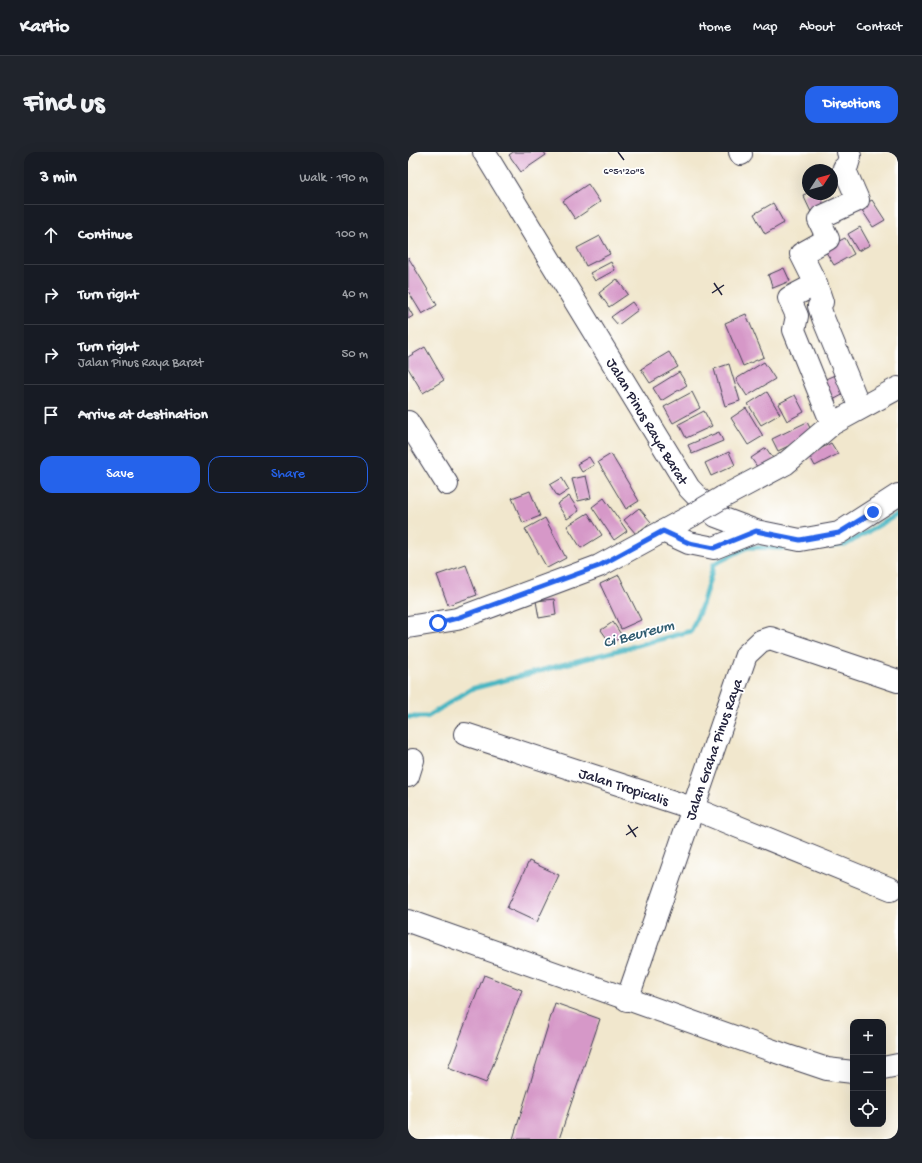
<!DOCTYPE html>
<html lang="en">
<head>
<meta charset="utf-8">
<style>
	:root { --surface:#171b24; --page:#20242c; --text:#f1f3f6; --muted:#9ea1a6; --line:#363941; --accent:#2563eb }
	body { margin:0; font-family:"Gochi Hand",sans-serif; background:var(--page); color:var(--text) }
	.controls { position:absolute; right:12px; bottom:12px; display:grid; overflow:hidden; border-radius:8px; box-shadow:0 4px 16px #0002 }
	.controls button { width:36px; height:36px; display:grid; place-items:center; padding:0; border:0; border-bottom:1px solid var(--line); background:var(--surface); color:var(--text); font:20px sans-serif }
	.compass { position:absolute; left:394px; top:12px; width:36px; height:36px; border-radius:50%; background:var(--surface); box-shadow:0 4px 16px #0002; rotate:54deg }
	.stop { position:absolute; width:12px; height:12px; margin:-9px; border:3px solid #2563eb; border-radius:50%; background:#fff }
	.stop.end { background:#2563eb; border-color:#fff; box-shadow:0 1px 4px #0008 }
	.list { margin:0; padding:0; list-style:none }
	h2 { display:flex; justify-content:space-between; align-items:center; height:52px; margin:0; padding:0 16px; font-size:17px }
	h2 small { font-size:13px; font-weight:400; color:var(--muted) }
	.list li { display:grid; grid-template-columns:26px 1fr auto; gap:12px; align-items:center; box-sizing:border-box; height:60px; padding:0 16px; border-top:1px solid var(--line) }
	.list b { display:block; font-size:15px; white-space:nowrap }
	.list p { margin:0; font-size:13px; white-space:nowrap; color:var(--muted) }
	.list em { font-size:13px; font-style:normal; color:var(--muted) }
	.actions { display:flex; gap:8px; padding:12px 16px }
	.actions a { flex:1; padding:9px 0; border:1px solid var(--accent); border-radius:12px; text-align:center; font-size:14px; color:var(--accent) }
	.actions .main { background:var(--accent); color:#fff }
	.icon { flex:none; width:22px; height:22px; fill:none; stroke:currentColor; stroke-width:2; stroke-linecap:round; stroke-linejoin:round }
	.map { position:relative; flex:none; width:490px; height:987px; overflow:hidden; border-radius:12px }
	header { display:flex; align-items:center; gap:24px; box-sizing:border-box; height:56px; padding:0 20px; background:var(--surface); border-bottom:1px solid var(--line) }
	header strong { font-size:19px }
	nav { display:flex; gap:22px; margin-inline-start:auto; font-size:14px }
	.intro { display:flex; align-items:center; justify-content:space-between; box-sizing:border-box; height:96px; padding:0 24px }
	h1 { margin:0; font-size:28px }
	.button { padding:10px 18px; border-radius:12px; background:var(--accent); color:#fff; font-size:14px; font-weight:700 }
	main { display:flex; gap:24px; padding:0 24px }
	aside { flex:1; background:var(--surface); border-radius:12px; box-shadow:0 4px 16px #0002 }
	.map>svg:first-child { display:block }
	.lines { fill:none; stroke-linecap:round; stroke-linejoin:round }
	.stream { stroke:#48b6c2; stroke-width:5 }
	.building { fill:#d698c8 }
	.minor-casing { stroke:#414051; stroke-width:24 }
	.minor { stroke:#fff; stroke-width:22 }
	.minor-bridge-casing { stroke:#414051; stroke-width:24; stroke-linecap:butt }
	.minor-bridge { stroke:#fff; stroke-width:22 }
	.route { stroke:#2563eb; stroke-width:5 }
	.ticks { fill:none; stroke:#22223b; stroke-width:1.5 }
	.labels { text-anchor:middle; stroke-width:3.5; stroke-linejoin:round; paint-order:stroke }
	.street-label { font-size:15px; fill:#22223b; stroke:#fff }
	.water-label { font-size:16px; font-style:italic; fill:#315d71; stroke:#fff }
	.ticks-label { font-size:10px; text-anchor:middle; fill:#22223b; stroke:#fff; stroke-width:3.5; stroke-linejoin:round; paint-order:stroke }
</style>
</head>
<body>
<header>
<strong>Kartio</strong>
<nav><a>Home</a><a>Map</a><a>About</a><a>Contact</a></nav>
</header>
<div class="intro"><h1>Find us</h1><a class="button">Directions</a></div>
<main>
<aside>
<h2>3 min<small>Walk · 190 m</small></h2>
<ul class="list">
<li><svg class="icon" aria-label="ahead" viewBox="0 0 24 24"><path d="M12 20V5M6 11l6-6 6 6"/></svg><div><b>Continue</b></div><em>100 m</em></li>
<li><svg class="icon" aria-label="right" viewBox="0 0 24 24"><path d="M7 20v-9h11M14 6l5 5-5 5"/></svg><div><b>Turn right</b></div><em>40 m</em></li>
<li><svg class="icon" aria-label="right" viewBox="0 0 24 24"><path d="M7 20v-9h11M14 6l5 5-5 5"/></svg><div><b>Turn right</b><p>Jalan Pinus Raya Barat</p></div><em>50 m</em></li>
<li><svg class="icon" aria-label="arrive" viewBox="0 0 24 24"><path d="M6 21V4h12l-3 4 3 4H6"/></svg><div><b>Arrive at destination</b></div></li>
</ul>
<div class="actions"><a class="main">Save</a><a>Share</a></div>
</aside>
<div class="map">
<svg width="490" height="987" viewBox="0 0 490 987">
	<rect width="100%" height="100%" fill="#fff"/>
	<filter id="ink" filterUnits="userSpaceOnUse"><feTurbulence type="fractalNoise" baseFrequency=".025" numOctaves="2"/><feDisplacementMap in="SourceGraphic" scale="8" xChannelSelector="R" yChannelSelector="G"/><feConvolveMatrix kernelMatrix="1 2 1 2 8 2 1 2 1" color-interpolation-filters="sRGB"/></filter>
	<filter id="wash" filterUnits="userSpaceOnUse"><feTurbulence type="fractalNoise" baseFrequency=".012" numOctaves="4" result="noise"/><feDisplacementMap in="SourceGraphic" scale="16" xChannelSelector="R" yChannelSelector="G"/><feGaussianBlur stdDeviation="0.9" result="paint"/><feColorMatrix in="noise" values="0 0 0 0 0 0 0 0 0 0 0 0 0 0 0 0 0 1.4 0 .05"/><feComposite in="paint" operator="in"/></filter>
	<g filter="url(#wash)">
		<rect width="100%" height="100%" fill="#f1e7cd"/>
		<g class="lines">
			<!-- stream -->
			<path class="stream" d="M411,395L437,393L490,362
				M0,565H19L63,537L283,479L294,453L306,412L340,395L392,397"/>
		</g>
		<g id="blocks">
			<!-- building -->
			<path class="building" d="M105,0H136L138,3L113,20L101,3Z
				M180,32L192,50L167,67L155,49Z
				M400,41L411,42L416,53L403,60L395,43Z
				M464,48L477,68L465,75L452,55Z
				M365,51L376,71L357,82L346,62Z
				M452,75L462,93L450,99L440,82Z
				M192,84L202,102L178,114L169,96Z
				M437,86L446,102L426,113L416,97Z
				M0,105L29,153L14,162L0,139Z
				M203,110L207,118L187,129L182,121Z
				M376,116L382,129L365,136L360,123Z
				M209,127L220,142L201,155L191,141Z
				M224,150L230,158L210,173L203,165Z
				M0,155L5,164L0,167Z
				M338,162L356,205L335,214L317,171Z
				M17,195L36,228L15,241L0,216V205Z
				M261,200L270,215L242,231L233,217Z
				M356,210L367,227L339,244L328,227Z
				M321,212L332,249L317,254L306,217Z
				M271,220L279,233L253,249L245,236Z
				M429,222L438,241L423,249L413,229Z
				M284,240L292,256L265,271L256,255Z
				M359,240L372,262L353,273L340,252Z
				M387,243L396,260L379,269L370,252Z
				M338,256L355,284L340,293L323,266Z
				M296,259L304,274L278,286L271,272Z
				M399,270L405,282L370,299L364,287Z
				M311,280L315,289L284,302L280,293Z
				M423,291L430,302L407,314L401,303Z
				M358,296L367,309L352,319L343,306Z
				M321,300L327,313L303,324L297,311Z
				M203,302L231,349L218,357L190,310Z
				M181,305L186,313L174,320L169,312Z
				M178,324L183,346L170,349L164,327Z
				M154,326L161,338L150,345L142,333Z
				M122,339L132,364L115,371L104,346Z
				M161,344L171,359L159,367L149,352Z
				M196,346L219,379L206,388L184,355Z
				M231,356L243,370L228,382L216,368Z
				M180,361L194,383L173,396L159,374Z
				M137,366L158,406L139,416L117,377Z
				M58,413L69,443L40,453L29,423Z
				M211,423L233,468L213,477L192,432Z
				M146,447L148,463L131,466L128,449Z
				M205,470L214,484L203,492L193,478Z
				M121,709L151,723L129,770L99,756Z
				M76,823L114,838L78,931L40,916Z
				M147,851L192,867L151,987H105Z"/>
		</g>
	</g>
	<g filter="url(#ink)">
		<use href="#blocks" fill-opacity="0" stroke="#414051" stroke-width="1"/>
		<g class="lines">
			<!-- minor casing -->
			<g class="minor-casing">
				<path id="minor" d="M76,0L281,336L308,364L348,379L392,388L431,381L490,343
					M332,0L333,2
					M408,132L414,150L411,154L415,166L452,256
					M0,270L39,332
					M424,272L386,178L389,164L381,146L408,132L393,102L420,87L411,68L413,65L450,48L436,16L439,14L442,4L440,0
					M315,345L377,312L424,272L490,236
					M255,379L281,391L306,396L348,379
					M0,475L49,467L191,414L283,364
					M57,582L284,656L483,737
					M0,624L5,608
					M0,769L380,904L419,917L445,920
					M219,848L338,503L353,489L362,486L490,529
					M475,916L490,913"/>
			</g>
			<!-- minor -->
			<use href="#minor" class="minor"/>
			<!-- minor-bridge casing -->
			<g class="minor-bridge-casing">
				<path id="minor-bridge" d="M283,364L315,345"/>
			</g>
			<!-- minor-bridge -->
			<use href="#minor-bridge" class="minor-bridge"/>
		</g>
	</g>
	<g class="lines" filter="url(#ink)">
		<!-- route -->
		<path class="route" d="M30,471L49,466L191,414L255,379L281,391L306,396L348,379L392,388L431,381L465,360"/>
	</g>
	<!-- ticks -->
	<path class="ticks" d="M210,0L216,8M306,131L314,143M304,141L316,133M220,673L228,685M218,683L230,675"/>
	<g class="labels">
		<!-- street labels -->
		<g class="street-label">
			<text transform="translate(240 269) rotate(59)" y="5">Jalan Pinus Raya Barat</text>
			<text transform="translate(305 597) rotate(-71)" y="5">Jalan Graha Pinus Raya</text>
			<text transform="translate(216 634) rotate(18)" y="5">Jalan Tropicalis</text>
		</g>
		<!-- water labels -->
		<g class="water-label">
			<text transform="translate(230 480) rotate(-15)" y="6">Ci Beureum</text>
		</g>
	</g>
	<g class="ticks-label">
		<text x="216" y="22">6°51'20"S</text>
	</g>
</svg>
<div class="controls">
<button>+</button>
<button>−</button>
<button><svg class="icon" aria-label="locate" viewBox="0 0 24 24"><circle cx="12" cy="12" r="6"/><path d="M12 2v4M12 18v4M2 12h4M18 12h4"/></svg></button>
</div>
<svg class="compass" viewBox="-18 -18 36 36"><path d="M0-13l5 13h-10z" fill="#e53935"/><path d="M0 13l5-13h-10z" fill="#9ea1a6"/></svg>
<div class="stop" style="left:30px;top:471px"></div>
<div class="stop end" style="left:465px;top:360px"></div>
</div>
</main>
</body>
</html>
